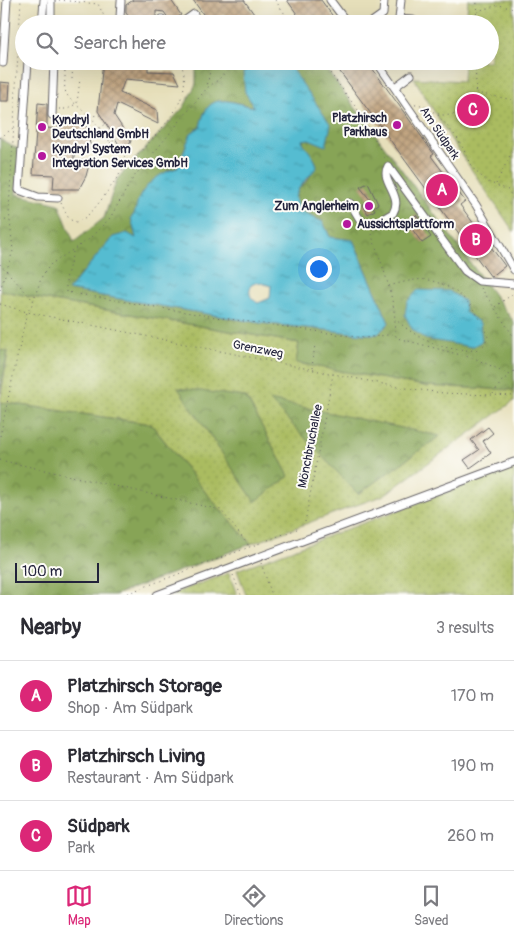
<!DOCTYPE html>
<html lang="en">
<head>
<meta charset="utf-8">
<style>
	:root { --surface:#fff; --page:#f2f2f3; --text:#2b2b33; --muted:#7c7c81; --line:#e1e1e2; --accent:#db2777 }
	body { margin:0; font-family:Pangolin,sans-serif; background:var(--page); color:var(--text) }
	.scale { position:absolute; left:15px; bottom:12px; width:84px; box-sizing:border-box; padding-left:5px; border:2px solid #22223b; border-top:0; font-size:14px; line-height:18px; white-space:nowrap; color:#22223b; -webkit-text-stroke:4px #fdfcf7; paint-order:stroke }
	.you { position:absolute; left:318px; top:268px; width:18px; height:18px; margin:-12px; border:4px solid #fff; border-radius:50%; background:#1a73e8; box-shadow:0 0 0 8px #1a73e833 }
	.badge { display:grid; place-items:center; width:32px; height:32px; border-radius:50%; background:var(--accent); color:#fff; font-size:16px; font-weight:700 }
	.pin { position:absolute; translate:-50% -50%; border:2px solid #fff; box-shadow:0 1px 5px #0006 }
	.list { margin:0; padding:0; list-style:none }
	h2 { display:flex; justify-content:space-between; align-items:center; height:65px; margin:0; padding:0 20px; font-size:21px }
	h2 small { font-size:16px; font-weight:400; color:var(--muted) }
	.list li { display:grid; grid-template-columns:32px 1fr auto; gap:15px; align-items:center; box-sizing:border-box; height:70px; padding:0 20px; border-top:1px solid var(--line) }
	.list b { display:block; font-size:19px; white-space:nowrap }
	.list p { margin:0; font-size:16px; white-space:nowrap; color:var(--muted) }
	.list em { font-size:16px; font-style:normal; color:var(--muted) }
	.icon { flex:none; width:28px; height:28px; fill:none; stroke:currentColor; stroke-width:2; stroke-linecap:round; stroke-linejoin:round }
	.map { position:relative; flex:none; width:514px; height:595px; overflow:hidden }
	.search { position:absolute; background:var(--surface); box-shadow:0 5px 20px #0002; left:15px; right:15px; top:15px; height:55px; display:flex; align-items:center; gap:12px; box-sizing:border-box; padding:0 18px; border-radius:28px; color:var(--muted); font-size:19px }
	.sheet { height:275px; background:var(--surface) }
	nav { display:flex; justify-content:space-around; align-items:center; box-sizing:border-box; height:70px; border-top:1px solid var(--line); background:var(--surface); font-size:14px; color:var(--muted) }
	nav a { display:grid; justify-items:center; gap:2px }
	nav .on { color:var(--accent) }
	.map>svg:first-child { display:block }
	.grass { fill:url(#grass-dots); stroke:#666f4e }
	.forest { fill:url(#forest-crowns); stroke:#546348; fill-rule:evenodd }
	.water { fill:url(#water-ripples); stroke:#3b6f86; fill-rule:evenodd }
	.building { fill:url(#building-cross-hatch) }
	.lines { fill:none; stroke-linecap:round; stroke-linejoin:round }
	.minor-casing { stroke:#676467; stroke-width:9 }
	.path { stroke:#676467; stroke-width:1; stroke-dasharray:1 4; stroke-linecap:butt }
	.minor { stroke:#fff; stroke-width:7 }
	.poi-dot { fill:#b5179e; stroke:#fdfcf7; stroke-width:2 }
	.labels { text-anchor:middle; stroke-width:4; stroke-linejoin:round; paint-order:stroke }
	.poi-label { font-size:12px; font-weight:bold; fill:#22223b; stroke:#fdfcf7; text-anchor:start }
	.street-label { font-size:12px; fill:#22223b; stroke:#fdfcf7 }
</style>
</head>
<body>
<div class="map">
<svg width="514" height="595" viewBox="0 0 514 595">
	<defs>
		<pattern id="grass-dots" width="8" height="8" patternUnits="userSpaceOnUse" patternTransform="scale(1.25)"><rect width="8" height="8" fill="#aabc60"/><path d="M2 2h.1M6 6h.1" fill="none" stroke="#92a154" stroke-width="1.8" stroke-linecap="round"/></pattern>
		<pattern id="forest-crowns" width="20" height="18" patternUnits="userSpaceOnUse" patternTransform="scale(1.25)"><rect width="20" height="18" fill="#87a456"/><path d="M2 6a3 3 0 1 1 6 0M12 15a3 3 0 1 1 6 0" fill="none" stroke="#6e8548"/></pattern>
		<pattern id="water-ripples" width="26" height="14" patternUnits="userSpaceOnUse" patternTransform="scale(1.25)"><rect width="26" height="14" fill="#54bcd1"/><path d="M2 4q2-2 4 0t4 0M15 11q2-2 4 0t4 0" fill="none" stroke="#4598ab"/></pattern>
		<pattern id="building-cross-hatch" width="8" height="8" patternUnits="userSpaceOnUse" patternTransform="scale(1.25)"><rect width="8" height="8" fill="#bfa27e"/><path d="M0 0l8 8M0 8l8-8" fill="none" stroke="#9b8468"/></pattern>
	</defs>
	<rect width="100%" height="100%" fill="#fdfcf7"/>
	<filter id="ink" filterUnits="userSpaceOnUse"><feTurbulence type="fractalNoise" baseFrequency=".02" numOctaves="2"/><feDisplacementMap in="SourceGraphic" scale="10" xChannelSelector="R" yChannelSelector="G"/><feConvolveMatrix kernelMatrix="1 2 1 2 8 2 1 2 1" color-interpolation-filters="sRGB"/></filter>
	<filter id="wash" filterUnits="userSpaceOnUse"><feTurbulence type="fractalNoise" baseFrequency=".0096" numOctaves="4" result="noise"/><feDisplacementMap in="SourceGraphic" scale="20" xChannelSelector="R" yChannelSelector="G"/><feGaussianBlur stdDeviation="1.12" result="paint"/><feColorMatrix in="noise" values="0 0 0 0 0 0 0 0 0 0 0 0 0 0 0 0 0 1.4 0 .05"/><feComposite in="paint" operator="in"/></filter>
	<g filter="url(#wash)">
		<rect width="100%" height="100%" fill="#e6dfba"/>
		<!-- grass -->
		<path class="grass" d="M468,0H514V232L450,138L414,78L463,81L464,61H490V24H466Z
			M0,290L42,299L299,343L297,363L425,386L514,390V401L384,495L251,544L206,493L151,424L0,402L8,352L0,350Z
			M514,467V595H246L237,570Z
			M229,573L237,595H169Z"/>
		<!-- forest -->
		<path class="forest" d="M193,61H320L376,135L514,322V390L425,386L296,363L299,343L42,299L0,290V139L20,150L16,194L59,204L74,242L104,218L117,179L184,107L196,84V64ZM266,62L284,63L309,139L302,140L307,151L316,162L308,180L299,188L295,197L297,206L302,213L323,222L330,237L353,240L389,323L378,334H364L260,323L68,290L113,237L137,238L131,218L168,170L177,168L191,133L200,127C207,91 226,100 254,107L245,92ZM465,312L480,323L405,315Z
			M0,350L8,351L0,393Z
			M178,388L246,397L289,476L255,502Z
			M269,400L440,436L358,494Z
			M0,402L151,424L206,493L251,544L115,595H0Z"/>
		<!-- water -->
		<path class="water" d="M266,62L284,63L292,69L331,125L326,146L309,139L302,140C306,150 316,157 317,167L299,188L295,197L297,206L303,213L323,222L330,237L353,240L389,323L378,334H364L260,323L68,290L113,237L127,233L136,238L131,218C136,213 136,207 138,200C145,184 161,172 177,168L191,133L200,127C208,90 226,101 254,107L245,92L243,72L258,63ZM258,282L271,286L270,298L258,303C250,298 248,294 251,285Z
			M418,290L449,291L464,301L465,312L480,323L482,341L472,347L425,339L412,329L405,315L407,302Z"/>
		<g id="blocks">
			<!-- building -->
			<path class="building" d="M133,0H171L181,15L171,22L164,12L156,11V17L146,24H134L126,13V5Z
				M193,0H244L254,14L227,18L224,14L210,24Z
				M287,0H321L337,22L335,24H304Z
				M103,61H148V71L174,72L180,84L125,79L120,93L157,110L158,124L117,104L114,115L131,141L125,154L98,111Z
				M332,61H367L434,154L431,156L465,201L460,205L505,266L491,277Z
				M0,82L10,83L9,101H0Z
				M38,103L47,104V128L58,129L59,118L82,119L86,125L91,149L74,148V160L90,161L86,176L79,189H53L54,175L33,174Z
				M368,183L378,204L373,207L375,210L368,214L363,205L371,201L360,187Z
				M416,215L431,237L422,243L409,225L412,224L409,220Z
				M488,427L493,433L483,441L491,453L470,468L464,460L479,450L471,440Z"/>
		</g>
	</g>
	<g filter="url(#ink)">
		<use href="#blocks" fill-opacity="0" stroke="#676467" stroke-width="1"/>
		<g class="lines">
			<!-- minor casing -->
			<g class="minor-casing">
				<path id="minor" d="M51,0V24
					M330,0L348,24
					M121,1L120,17L123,24
					M162,19L166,24
					M399,19L413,20
					M157,22L158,24
					M42,24L44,0
					M180,24L194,14
					M369,24L383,14L384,0
					M395,24L399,19L401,0
					M28,61L19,190L38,197L58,198
					M376,61L476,205L514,270
					M3,63L7,0
					M395,87L411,75
					M52,115L54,61
					M350,203L362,223H376L393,213C404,195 379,181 388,166L465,271L479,281L514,284
					M157,595L514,462"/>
			</g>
			<!-- path -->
			<path class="path" d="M59,0L98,4L108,24
				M275,0L292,24
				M477,11L499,5L514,9
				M227,24L276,20L286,15
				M476,24L477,0
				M196,61L210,70L207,87
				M244,61L248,64L253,61
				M321,61L364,118L386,161
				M61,62C69,71 62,83 66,93C70,101 83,110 89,116L101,115
				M72,79L73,61
				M476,93L514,100
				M415,105C424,103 428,110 436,113C452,120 472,110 475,93C477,83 475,71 475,61
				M59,109H68L77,103L80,79
				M438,115L458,139L475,171L488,182L508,190L514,200
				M90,116L100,128L106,124
				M100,128L110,142L116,140
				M0,138L13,128
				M110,142L130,162C153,137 197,102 181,64
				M496,184L514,147
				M61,203L69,219L75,222C92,221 116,176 129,162
				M0,219L10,221
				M347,224L353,221
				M373,229L372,236C381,262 392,290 395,319C395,325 393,332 397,338L476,359L509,374
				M73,252L66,279V292L215,317L364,338L395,334
				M0,264L33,300
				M389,286C400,283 416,278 428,280C458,286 478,309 488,337L481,350C446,352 421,342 395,319
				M481,288L514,337
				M0,290L13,251L9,210L21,0
				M0,304L27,312L398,387L443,393L514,396
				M495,307L514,293
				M312,368L315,344
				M493,394L502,381L514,371
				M0,436L27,312L31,307L42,276L51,264L88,240L110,218L133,178L207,88L218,80L236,61
				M0,460L221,510L249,546
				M305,522L333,374
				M261,563L272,595
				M233,575L241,595
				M123,595L297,529"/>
			<!-- minor -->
			<use href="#minor" class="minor"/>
		</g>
	</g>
	<!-- markers -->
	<g class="poi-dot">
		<circle cx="397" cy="125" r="5"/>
		<circle cx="42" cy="127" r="5"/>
		<circle cx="42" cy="156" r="5"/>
		<circle cx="369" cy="206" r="5"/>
		<circle cx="347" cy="224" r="5"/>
	</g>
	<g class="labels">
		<!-- poi labels -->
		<g class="poi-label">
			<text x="387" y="122" text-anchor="end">Platzhirsch<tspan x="387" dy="14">Parkhaus</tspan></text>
			<text x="52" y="124">Kyndryl<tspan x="52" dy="14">Deutschland GmbH</tspan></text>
			<text x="52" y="153">Kyndryl System<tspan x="52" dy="14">Integration Services GmbH</tspan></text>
			<text x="359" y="210" text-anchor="end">Zum Anglerheim</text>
			<text x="357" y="228">Aussichtsplattform</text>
		</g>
		<!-- street labels -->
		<g class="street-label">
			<text transform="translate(440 133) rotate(56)" y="4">Am Südpark</text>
			<text transform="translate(258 349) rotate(11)" y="4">Grenzweg</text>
			<text transform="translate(310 446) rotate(-79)" y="4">Mönchbruchallee</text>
		</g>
	</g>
</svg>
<div class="scale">100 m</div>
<div class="you"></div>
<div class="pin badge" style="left:442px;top:190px">A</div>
<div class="pin badge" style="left:476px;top:240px">B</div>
<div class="pin badge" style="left:473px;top:110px">C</div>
<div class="search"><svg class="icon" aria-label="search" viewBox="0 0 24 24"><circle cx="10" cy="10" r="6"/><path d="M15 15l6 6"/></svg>Search here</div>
</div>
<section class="sheet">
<h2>Nearby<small>3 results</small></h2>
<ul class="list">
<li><span class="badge">A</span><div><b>Platzhirsch Storage</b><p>Shop · Am Südpark</p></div><em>170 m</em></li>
<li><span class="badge">B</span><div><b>Platzhirsch Living</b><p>Restaurant · Am Südpark</p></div><em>190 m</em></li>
<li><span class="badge">C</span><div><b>Südpark</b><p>Park</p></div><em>260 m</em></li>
</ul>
</section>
<nav>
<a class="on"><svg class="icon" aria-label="map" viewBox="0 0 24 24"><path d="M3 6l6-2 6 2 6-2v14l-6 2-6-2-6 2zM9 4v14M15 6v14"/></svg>Map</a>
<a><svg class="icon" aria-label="directions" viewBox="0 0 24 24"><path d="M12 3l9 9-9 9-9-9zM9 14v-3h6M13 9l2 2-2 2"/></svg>Directions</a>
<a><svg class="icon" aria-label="saved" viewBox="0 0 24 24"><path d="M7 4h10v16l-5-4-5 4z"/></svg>Saved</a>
</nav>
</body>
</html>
